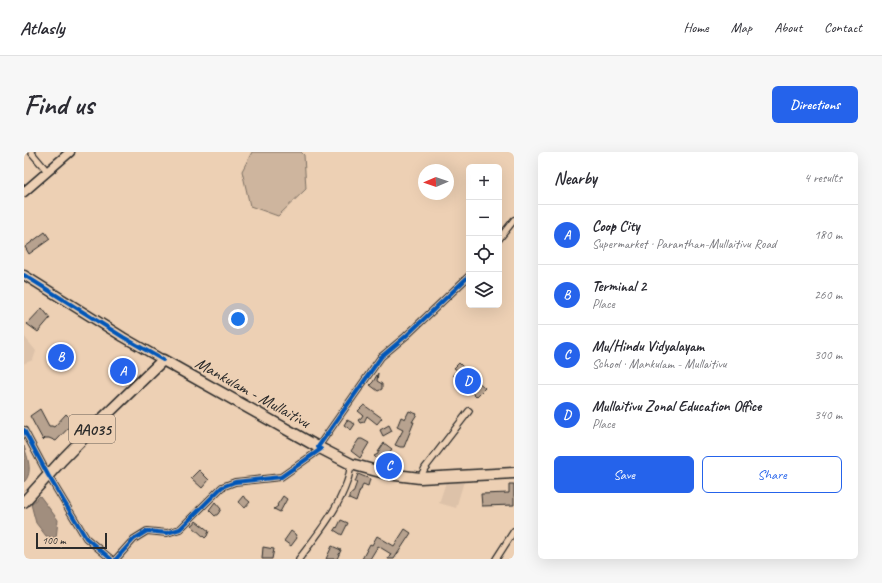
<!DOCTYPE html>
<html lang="en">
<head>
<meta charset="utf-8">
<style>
	:root { --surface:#fff; --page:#f7f7f7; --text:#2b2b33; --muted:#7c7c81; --line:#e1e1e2; --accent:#2563eb }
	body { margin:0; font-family:Caveat,sans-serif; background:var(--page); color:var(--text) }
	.controls { position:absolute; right:12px; top:12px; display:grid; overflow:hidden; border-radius:6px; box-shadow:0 4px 16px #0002 }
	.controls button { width:36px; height:36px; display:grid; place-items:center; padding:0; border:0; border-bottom:1px solid var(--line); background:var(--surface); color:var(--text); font:20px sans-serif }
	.compass { position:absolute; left:394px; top:12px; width:36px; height:36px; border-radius:50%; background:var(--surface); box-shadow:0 4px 16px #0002; rotate:268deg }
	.scale { position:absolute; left:12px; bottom:10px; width:71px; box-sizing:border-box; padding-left:4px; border:2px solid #2b2b2b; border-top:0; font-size:11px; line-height:14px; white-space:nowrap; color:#2b2b2b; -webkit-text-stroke:3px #edd0b4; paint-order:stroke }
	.you { position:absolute; left:214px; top:167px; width:14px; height:14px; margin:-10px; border:3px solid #fff; border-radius:50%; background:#1a73e8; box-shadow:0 0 0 6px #1a73e833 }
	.badge { display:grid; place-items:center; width:26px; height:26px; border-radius:50%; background:var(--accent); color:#fff; font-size:13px; font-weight:700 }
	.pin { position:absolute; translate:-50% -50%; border:2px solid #fff; box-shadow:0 1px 4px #0006 }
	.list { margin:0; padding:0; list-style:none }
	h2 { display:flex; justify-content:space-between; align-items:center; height:52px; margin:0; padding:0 16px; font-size:17px }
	h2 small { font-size:13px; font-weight:400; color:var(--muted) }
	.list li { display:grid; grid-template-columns:26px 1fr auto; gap:12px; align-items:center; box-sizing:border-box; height:60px; padding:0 16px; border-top:1px solid var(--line) }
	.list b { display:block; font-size:15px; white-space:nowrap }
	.list p { margin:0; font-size:13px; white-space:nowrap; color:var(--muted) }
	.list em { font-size:13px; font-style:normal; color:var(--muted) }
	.actions { display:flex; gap:8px; padding:12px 16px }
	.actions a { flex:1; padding:9px 0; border:1px solid var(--accent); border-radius:6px; text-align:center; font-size:14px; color:var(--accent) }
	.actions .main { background:var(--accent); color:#fff }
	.icon { flex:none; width:22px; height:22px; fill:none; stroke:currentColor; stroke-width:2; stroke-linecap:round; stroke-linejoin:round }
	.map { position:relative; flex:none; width:490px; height:407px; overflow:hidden; border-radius:6px }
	header { display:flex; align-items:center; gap:24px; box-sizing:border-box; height:56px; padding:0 20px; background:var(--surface); border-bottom:1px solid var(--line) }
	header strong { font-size:19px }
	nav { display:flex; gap:22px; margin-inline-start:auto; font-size:14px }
	.intro { display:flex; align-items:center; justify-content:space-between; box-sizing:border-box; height:96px; padding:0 24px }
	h1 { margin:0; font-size:28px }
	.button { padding:10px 18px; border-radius:6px; background:var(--accent); color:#fff; font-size:14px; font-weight:700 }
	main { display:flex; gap:24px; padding:0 24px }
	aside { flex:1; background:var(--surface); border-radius:6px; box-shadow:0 4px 16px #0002 }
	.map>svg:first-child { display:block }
	.built { fill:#ddc2a9 }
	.green { fill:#ceb59e; stroke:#7c7064 }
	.water { fill:#a18e7e; stroke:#72665d }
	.building { fill:#b7a28f; stroke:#2b2b2b }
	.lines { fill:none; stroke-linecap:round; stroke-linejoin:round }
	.street-casing { stroke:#2b2b2b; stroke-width:8 }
	.secondary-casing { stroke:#2b2b2b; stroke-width:11 }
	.highway-casing { stroke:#2b2b2b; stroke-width:13 }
	.street { stroke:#edd0b4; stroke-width:5.5 }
	.secondary { stroke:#edd0b4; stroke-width:8 }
	.highway { stroke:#edd0b4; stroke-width:10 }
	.cycleway-casing { stroke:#edd0b4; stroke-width:6 }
	.cycleway { stroke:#0057b8; stroke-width:4 }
	.labels { text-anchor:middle; stroke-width:3.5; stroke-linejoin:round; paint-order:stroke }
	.shield { fill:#edd0b4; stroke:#655c54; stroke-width:1 }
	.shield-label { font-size:16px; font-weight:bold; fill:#2b2b2b }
	.street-label { font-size:17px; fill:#2b2b2b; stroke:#edd0b4 }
</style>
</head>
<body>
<header>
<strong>Atlasly</strong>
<nav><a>Home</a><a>Map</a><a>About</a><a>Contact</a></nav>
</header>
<div class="intro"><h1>Find us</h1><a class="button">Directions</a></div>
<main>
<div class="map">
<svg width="490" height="407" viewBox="0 0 490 407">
	<rect width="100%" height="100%" fill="#edd0b4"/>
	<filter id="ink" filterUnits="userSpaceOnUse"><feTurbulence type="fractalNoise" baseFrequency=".025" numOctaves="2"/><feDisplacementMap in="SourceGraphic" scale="8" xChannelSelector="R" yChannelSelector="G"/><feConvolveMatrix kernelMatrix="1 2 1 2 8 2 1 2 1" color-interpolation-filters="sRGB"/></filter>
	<g filter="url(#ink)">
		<!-- built -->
		<path class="built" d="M0,184L12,199L9,208L1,211L0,212Z
			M440,329L432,356L415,351L422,330Z"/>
		<!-- green -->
		<path class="green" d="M228,0H277L280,3L282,37L254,64L226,54L218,19Z"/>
		<!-- water -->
		<path class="water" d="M0,294C3,305 10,320 0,330Z
			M16,344L34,368L32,387L22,384L12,371L7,352Z"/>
		<!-- building -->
		<path class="building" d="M21,80L26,87L5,102L1,95Z
			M18,156L26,166L14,180L3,172Z
			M39,192L49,201L36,219L23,208Z
			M435,211L443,219L444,218L447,221L446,222L461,236L452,245L446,239L445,241L440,237L441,235L429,223L433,218L430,216Z
			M354,221L353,229L358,232V237L354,239L346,233L349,230Z
			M340,253L358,266L353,272L343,264L340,270L336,271L334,268L337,266L339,263L334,259Z
			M16,257L25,274H28L30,275L42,262L50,270L32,289L25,286H21L19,288L6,264Z
			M385,259L393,262L388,270H390L380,295H376L371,293L379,278L373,275L377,265L381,267Z
			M323,268L331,272L327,278L320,273Z
			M365,273L368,279L359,284L356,278Z
			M335,287H338L345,291L336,306L327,299Z
			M360,291L368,297L357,311L350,304L354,302V300Z
			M175,318L185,328L178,336L167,326Z
			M334,322L346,327L344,334L339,332L337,338H336L332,350L325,347V344L327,341H329L333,330H331Z
			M485,332H490V353L458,354L457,342L485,341Z
			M219,344L226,350L221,356L214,350Z
			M259,344L263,347L256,360L250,357L254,354L253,353Z
			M191,350L197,357L194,362L191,364L185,358Z
			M317,368L324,371L318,383L310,378L312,375L313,376Z
			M172,369L185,379L183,384L181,386L167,373L170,372Z
			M381,377L387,381L370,407H364L367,402L354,394L346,407H338L346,392L348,393L353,384L370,394Z
			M267,379L271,382L273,386L267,394L260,389Z
			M308,394L317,398L313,407H302Z
			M239,395L250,397L248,407H238Z"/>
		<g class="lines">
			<!-- street casing -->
			<g class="street-casing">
				<path id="street" d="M7,0L23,19
					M475,87L490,68
					M0,278L24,323L62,386L87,407
					M294,295L357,205L382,184L445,124
					M396,326L401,316L445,259
					M92,407L110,387L123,379L143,381L156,377L198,335L211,330L257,325L297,297
					M275,407C293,383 313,359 323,330C325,325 326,318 327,312
					M472,407L490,379"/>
			</g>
			<!-- secondary casing -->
			<g class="secondary-casing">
				<path id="secondary" d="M0,40L46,0
					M0,123L99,185L139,208"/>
			</g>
			<!-- highway casing -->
			<g class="highway-casing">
				<path id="highway" d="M0,350L38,308L76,269L139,208L294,295L327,312L364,322L396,326L490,321"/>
			</g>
			<!-- street -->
			<use href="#street" class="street"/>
			<!-- secondary -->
			<use href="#secondary" class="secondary"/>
			<!-- highway -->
			<use href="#highway" class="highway"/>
			<!-- cycleway casing -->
			<g class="cycleway-casing">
				<path id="cycleway" d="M0,123L99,185L139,208
					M0,278L24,323L62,386L87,407
					M294,295L357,205L382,184L445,124
					M92,407L110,387L123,379L143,381L156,377L198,335L211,330L257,325L297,297"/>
			</g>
			<!-- cycleway -->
			<use href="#cycleway" class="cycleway"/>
		</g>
	</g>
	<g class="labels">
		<!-- shield labels -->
		<rect class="shield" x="45" y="263" width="46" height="28" rx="3"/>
		<g class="shield-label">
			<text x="68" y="283">AA035</text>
		</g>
		<!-- street labels -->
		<g class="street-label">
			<text transform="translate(229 240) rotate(29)" y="6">Mankulam - Mullaitivu</text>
		</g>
	</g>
</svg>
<div class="controls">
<button>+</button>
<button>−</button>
<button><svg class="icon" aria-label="locate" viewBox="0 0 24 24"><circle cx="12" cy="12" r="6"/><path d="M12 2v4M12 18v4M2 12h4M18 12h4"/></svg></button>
<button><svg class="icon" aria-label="layers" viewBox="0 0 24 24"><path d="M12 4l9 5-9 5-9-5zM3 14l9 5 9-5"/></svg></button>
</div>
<svg class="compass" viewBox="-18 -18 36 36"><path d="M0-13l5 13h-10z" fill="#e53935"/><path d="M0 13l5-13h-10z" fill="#7c7c81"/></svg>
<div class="scale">100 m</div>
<div class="you"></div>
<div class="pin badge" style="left:99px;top:219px">A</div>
<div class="pin badge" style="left:37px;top:205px">B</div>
<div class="pin badge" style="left:365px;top:314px">C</div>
<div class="pin badge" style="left:444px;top:229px">D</div>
</div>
<aside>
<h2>Nearby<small>4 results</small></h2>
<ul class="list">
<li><span class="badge">A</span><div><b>Coop City</b><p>Supermarket · Paranthan-Mullaitivu Road</p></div><em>180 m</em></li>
<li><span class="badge">B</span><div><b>Terminal 2</b><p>Place</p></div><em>260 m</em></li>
<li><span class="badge">C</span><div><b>Mu/Hindu Vidyalayam</b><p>School · Mankulam - Mullaitivu</p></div><em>300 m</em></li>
<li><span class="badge">D</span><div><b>Mullaitivu Zonal Education Office</b><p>Place</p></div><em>340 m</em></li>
</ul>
<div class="actions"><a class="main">Save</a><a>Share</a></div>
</aside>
</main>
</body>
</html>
